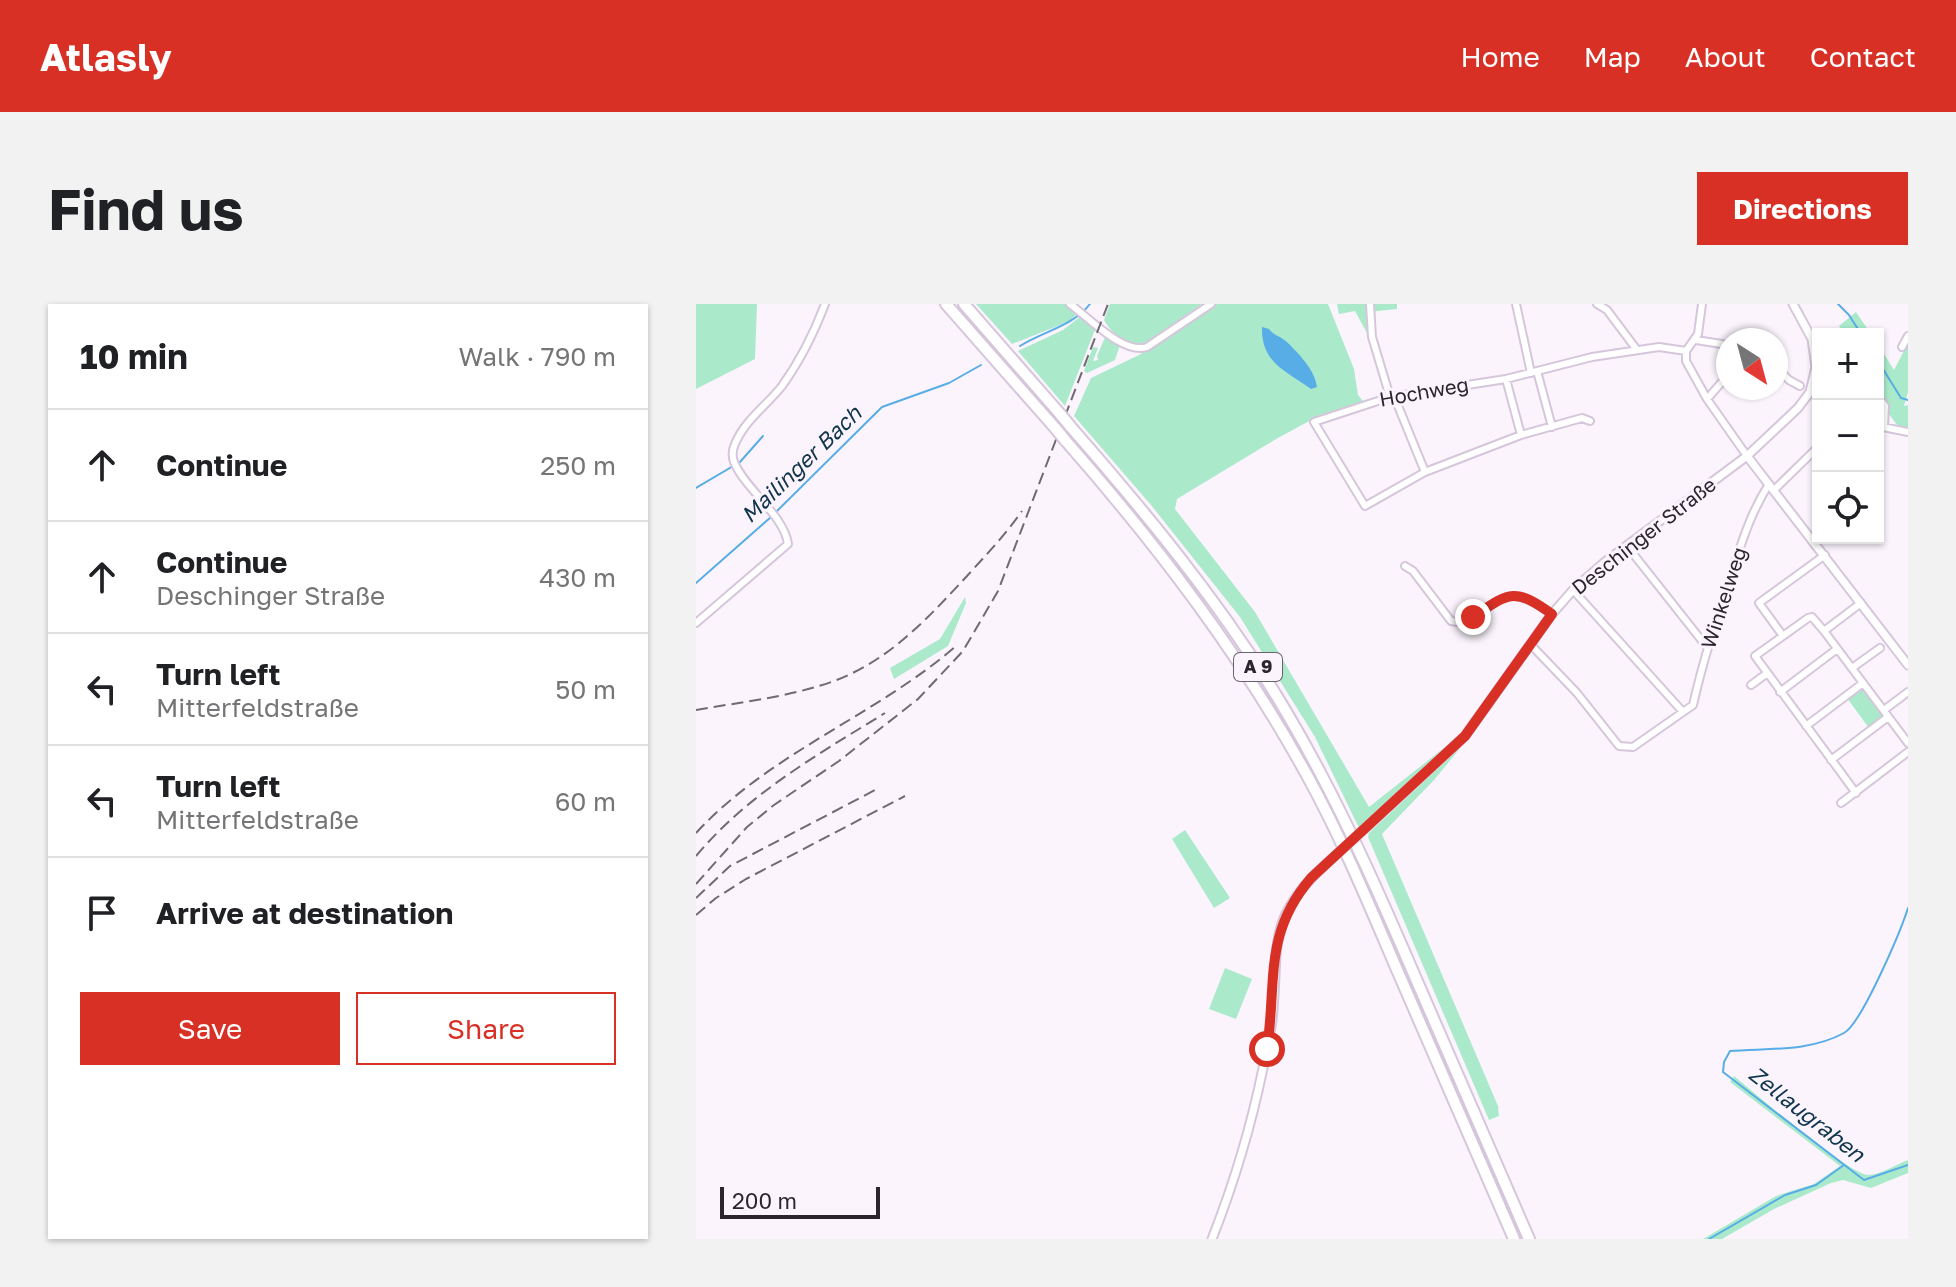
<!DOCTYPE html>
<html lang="en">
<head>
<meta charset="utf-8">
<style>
	:root { --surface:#fff; --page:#f2f2f2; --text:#202124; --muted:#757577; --line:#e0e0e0; --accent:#d93025 }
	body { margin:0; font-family:"Golos Text",sans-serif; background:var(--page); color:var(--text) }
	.controls { position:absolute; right:24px; top:24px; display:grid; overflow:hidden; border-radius:0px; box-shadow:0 2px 6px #0004 }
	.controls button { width:72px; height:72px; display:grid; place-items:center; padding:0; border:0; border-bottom:2px solid var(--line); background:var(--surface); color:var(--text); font:40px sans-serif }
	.compass { position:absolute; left:1020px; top:24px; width:72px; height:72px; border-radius:50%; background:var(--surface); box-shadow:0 2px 6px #0004; rotate:144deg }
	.scale { position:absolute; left:24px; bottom:20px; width:160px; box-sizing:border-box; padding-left:8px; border:4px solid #2b252d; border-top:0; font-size:22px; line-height:28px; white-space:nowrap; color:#2b252d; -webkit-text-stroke:6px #fbf4fd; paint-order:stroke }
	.stop { position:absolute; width:24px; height:24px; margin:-18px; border:6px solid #d93025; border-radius:50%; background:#fff }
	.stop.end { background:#d93025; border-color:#fff; box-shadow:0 2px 8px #0008 }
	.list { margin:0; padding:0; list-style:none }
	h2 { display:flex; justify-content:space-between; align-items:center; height:104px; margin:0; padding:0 32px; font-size:34px }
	h2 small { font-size:26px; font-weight:400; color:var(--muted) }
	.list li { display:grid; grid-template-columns:52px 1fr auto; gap:24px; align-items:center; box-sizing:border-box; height:112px; padding:0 32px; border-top:2px solid var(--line) }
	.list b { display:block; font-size:30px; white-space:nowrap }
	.list p { margin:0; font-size:26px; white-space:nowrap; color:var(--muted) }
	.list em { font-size:26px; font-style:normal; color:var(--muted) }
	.actions { display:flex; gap:16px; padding:24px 32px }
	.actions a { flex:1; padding:18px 0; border:2px solid var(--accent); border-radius:0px; text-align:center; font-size:28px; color:var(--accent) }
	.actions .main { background:var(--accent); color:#fff }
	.icon { flex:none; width:44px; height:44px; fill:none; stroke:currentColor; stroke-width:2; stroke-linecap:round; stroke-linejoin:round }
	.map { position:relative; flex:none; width:1212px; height:935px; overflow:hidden; border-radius:0px }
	header { display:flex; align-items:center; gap:48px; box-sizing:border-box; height:112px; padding:0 40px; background:var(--accent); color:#fff }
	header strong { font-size:38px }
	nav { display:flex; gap:44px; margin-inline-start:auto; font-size:28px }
	.intro { display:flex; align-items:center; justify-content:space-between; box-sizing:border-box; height:192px; padding:0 48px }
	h1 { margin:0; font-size:56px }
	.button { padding:20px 36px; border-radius:0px; background:var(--accent); color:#fff; font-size:28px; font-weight:700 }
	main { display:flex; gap:48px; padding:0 48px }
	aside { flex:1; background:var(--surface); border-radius:0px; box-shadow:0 2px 6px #0004 }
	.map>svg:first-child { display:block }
	.green { fill:#aaeacb }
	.water { fill:#58ade6 }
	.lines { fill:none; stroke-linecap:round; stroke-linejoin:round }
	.stream { stroke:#58ade6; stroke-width:2 }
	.minor-casing { stroke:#d6c6db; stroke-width:10 }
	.tertiary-casing { stroke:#d6c6db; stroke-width:11 }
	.motorway-casing { stroke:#d6c6db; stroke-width:14 }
	.minor { stroke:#fff; stroke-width:6 }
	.tertiary { stroke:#fff; stroke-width:7 }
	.motorway { stroke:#fff; stroke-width:10 }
	.rail { stroke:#706a72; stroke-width:2; stroke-dasharray:12 6; stroke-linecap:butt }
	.tertiary-bridge-casing { stroke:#d6c6db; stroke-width:11; stroke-linecap:butt }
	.motorway-bridge-casing { stroke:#d6c6db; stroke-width:14; stroke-linecap:butt }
	.tertiary-bridge { stroke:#fff; stroke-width:7 }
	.motorway-bridge { stroke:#fff; stroke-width:10 }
	.route { stroke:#d93025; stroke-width:10 }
	.labels { text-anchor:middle; stroke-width:6; stroke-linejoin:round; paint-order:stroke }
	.shield { fill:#fbf4fd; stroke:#69636b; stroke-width:2 }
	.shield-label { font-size:18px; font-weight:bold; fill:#2b252d }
	.street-label { font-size:20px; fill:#2b252d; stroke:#fbf4fd }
	.water-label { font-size:22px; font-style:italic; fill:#10354d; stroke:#fbf4fd }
</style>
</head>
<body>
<header>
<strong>Atlasly</strong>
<nav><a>Home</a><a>Map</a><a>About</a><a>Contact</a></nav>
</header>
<div class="intro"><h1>Find us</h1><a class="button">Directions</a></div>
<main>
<aside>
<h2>10 min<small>Walk · 790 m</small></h2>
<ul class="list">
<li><svg class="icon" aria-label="ahead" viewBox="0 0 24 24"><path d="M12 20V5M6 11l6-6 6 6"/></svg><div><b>Continue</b></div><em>250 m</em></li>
<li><svg class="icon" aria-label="ahead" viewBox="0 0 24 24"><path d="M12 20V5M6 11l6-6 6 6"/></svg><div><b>Continue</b><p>Deschinger Straße</p></div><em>430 m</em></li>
<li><svg class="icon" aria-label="left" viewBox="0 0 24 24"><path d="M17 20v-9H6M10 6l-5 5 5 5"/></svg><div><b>Turn left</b><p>Mitterfeldstraße</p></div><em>50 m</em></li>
<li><svg class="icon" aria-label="left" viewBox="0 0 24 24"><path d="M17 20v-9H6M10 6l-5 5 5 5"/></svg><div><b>Turn left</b><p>Mitterfeldstraße</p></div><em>60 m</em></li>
<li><svg class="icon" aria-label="arrive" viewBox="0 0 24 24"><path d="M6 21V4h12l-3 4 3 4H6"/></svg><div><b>Arrive at destination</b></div></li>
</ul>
<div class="actions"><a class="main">Save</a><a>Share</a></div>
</aside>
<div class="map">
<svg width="1212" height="935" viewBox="0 0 1212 935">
	<rect width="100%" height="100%" fill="#fbf4fd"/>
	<!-- green -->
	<path class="green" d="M0,0H61L59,55L0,85Z
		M280,0H370L382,9L374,17L316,40Z
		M414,0H506L451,38C435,44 416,31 408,16Z
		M521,0H632L658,65L662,91L667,97L617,115L580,135L481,195L479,205L559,308L673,503L763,432L663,524L619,433L544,313L455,201L378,112L395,74L443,51Z
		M641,0H701V5L672,8L671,29L659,7L643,10Z
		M1160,8L1175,30H1148L1143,22Z
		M385,12L400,23L369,102L322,47L367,26Z
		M410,31L424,41L419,56L391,69L388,67L397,43L402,44L397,57L402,56L401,52Z
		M1212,39V88L1208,102L1212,101V124L1201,121L1193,110L1192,100L1182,85V40L1198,66Z
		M269,293L270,299L252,342L198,375L194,364L244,335Z
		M1163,385L1167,386L1186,411L1185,415L1173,424L1151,394Z
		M766,442L738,476L686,530L802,802L803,812L793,816L672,533L673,529Z
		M489,526L534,594L518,604L476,535Z
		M529,664L556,675L540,715L513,705Z
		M1038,772C1059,789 1152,870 1172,871C1184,871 1201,860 1212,856V869L1175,884L1147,876L1135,879L1078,905L1026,935H1007L1080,892L1118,880L1144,862L1034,778Z"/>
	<!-- water -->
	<path class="water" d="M566,23L573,25C578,32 587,33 593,40C605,52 619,67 621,83L615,85C590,67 565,59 566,23Z"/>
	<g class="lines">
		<!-- stream -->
		<path class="stream" d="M1142,0L1153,11L1165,30
			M324,42C347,27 376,23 394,0
			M1182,57L1205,94L1212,96
			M0,184L44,158L67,132
			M79,209L186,103L253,79L285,61
			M0,279L75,213
			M1212,604C1205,626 1166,719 1148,729C1113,748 1072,744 1034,747L1028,758L1027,768L1168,876L1212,861
			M1013,935L1089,891L1120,881L1148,861"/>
		<!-- minor casing -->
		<g class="minor-casing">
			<path id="minor" d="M374,0C393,14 428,51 451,43L515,0
				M674,0L676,33L694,93
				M820,0L835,69
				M901,0L911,6L941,46
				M1006,0L1002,30L990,47V57L1011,95L1051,152
				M1000,36L1032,41
				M1206,43L1212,32
				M1080,63L1093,76L1104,82
				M841,67L856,123
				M810,75L825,131
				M698,92L729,168
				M1182,92L1189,102L1188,122
				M1011,95L1032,71
				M894,117L886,114L825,131L729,168L669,202L618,118L694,93L810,75L896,53L963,43L990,47
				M1182,122L1212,128
				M1078,186L1122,143
				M931,242L1010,342
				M709,262L717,267L755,317L768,319C809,294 811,278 856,310
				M877,286L987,408
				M0,319L92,240C88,211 49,185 38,158C36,152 36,146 39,140C48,117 71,101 86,82C104,57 118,29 129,0
				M1128,327L1212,439
				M1087,332L1063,299L1129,251
				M835,341L881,389L923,442L937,443L997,401C1008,352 1023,306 1039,259C1048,231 1057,205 1073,180
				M1156,364L1184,344
				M1055,381L1070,370
				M1084,388L1141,345
				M1188,406L1212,388
				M1110,422L1167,379
				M1135,456L1192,413
				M1160,489L1059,352L1112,314L1116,313L1128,327L1165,299
				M1145,499L1212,448"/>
		</g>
		<!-- tertiary casing -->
		<g class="tertiary-casing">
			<path id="tertiary" d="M1051,152L1212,361
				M675,519L769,432L856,310L877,286L909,258L1051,152L1102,104L1114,88L1120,63L1116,35L1097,0
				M516,935C538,879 555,823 567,764C570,748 574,732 576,716C584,643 568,616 630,560"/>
		</g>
		<!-- motorway casing -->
		<g class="motorway-casing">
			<path id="motorway" d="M250,0L360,125
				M268,0L365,111
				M374,122C450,209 523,297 583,396C636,483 677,575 717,668C756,757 794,846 833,935
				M369,136C462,242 546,352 613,475C647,537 674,603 702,668C741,757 779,846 818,935"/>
		</g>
		<!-- minor -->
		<use href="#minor" class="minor"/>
		<!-- tertiary -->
		<use href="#tertiary" class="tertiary"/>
		<!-- motorway -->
		<use href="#motorway" class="motorway"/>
		<!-- rail -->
		<path class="rail" d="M0,406C45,398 94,393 138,377C194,356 231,315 271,272C290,251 310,230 326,207
			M0,529C74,449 177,413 259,343
			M0,552C52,490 121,451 189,409
			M0,580L51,523L78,501L143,457L222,395L267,347L302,287L412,0
			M0,594L34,562L181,485
			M0,611L20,594L50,575L209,492"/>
		<!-- tertiary-bridge casing -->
		<g class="tertiary-bridge-casing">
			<path id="tertiary-bridge" d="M630,560L675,519"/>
		</g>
		<!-- motorway-bridge casing -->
		<g class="motorway-bridge-casing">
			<path id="motorway-bridge" d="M365,111L374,122
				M360,125L369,136"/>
		</g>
		<!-- tertiary-bridge -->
		<use href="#tertiary-bridge" class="tertiary-bridge"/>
		<!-- motorway-bridge -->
		<use href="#motorway-bridge" class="motorway-bridge"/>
	</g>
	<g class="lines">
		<!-- route -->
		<path class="route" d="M571,745C581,678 567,630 615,574L769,432L856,310C818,283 814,288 777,313"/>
	</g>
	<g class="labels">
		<!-- shield labels -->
		<rect class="shield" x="538" y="349" width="48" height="28" rx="6"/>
		<g class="shield-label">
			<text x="562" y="369">A 9</text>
		</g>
		<!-- street labels -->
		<g class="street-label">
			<text transform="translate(728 88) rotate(-10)" y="7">Hochweg</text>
			<text transform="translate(948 232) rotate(-38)" y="7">Deschinger Straße</text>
			<text transform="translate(1028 294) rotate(-72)" y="7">Winkelweg</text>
		</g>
		<!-- water labels -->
		<g class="water-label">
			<text transform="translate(105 160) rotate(-44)" y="8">Mailinger Bach</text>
			<text transform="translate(1111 810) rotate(38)" y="8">Zellaugraben</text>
		</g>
	</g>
</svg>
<div class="controls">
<button>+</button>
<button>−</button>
<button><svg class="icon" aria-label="locate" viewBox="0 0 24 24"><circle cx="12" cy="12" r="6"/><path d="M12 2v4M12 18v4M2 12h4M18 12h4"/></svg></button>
</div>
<svg class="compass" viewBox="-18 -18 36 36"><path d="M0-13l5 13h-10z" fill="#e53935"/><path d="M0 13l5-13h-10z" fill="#757577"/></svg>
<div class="scale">200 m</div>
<div class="stop" style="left:571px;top:745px"></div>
<div class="stop end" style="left:777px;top:313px"></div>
</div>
</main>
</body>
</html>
